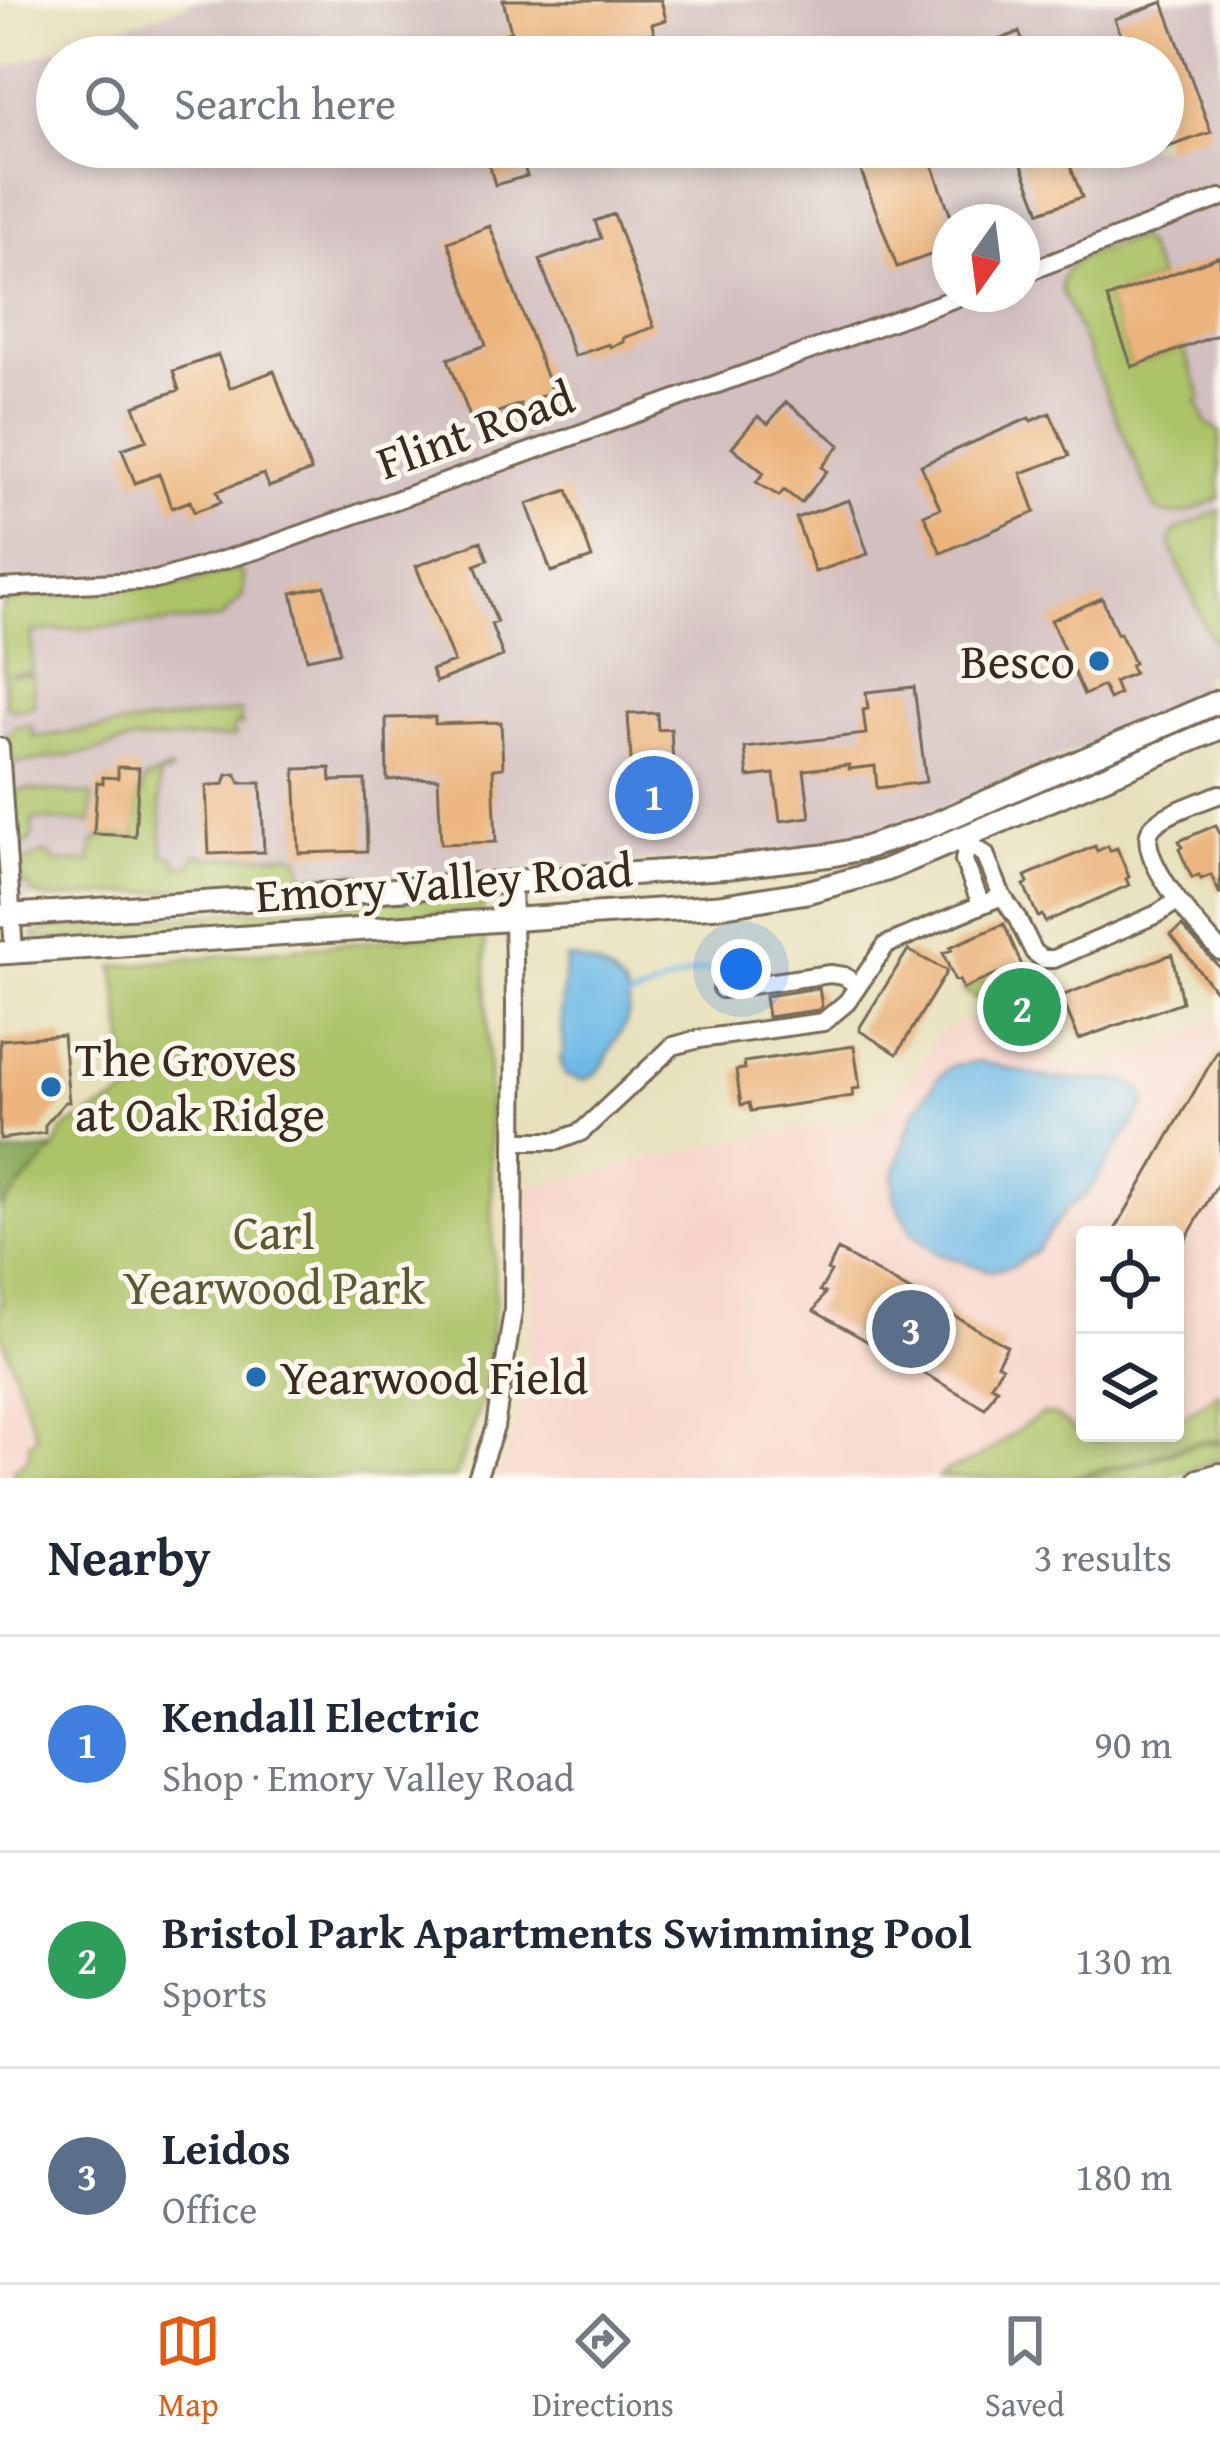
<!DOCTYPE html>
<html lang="en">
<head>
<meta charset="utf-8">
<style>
	:root { --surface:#fff; --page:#f2f2f3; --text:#1f2937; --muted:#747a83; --line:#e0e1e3; --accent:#ea580c }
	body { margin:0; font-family:"Gentium Book Plus",serif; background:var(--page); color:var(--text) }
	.controls { position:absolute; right:36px; bottom:36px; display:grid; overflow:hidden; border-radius:12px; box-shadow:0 6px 18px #0003 }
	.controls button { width:108px; height:108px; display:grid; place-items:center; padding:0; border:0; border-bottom:3px solid var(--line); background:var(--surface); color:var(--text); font:60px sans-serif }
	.compass { position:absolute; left:932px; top:204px; width:108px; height:108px; border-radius:50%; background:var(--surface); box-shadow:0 6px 18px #0003; rotate:194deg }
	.you { position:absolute; left:741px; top:969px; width:42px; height:42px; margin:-30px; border:9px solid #fff; border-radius:50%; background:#1a73e8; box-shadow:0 0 0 18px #1a73e833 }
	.badge { display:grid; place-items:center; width:78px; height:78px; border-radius:50%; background:var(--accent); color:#fff; font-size:39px; font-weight:700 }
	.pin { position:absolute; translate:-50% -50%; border:6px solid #fff; box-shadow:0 3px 12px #0006 }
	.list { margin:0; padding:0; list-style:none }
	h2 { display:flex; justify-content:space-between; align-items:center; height:156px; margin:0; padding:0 48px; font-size:51px }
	h2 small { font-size:39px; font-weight:400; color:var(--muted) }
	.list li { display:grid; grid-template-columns:78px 1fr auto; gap:36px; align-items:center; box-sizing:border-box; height:216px; padding:0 48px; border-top:3px solid var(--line) }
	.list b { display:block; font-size:45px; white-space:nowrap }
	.list p { margin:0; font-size:39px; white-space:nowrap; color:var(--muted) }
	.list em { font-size:39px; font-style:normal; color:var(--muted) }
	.icon { flex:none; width:66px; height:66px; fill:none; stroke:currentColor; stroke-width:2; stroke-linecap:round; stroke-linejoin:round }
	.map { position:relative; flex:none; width:1220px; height:1478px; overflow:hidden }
	.search { position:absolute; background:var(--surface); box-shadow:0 6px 18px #0003; left:36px; right:36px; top:36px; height:132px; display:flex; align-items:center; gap:30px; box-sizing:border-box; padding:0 42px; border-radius:66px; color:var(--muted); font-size:45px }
	.sheet { height:804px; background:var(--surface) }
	nav { display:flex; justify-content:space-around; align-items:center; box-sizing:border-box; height:168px; border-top:3px solid var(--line); background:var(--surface); font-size:33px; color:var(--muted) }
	nav a { display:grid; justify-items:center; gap:6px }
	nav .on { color:var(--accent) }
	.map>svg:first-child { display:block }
	.built { fill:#f7d1c8; fill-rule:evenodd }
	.industrial { fill:#d2bfc0; fill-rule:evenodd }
	.green { fill:#acc368; stroke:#747643; stroke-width:3 }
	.forest { fill:#89a95c; stroke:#626a3d; stroke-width:3 }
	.water { fill:#6db9e6; stroke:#547282; stroke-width:3 }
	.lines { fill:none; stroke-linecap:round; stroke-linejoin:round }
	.stream { stroke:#6db9e6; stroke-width:4.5 }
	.building { fill:#ebb47b }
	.minor-casing { stroke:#776a55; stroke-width:22 }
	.major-casing { stroke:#776a55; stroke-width:27 }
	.minor { stroke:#fff; stroke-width:16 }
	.major { stroke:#fff; stroke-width:21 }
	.poi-dot { fill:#1f6fb2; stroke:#fbf7ec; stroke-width:4.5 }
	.labels { text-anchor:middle; stroke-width:10; stroke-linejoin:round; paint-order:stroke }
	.street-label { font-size:48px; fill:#3b2a1e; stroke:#fbf7ec }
	.poi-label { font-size:48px; fill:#3b2a1e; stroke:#fbf7ec; text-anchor:start }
	.park-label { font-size:48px; fill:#5d5834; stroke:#fbf7ec }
</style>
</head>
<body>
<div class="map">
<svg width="1220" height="1478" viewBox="0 0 1220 1478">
	<rect width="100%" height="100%" fill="#fbf7ec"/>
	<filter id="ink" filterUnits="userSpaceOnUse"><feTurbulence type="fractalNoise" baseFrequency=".00833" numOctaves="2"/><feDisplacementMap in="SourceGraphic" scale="24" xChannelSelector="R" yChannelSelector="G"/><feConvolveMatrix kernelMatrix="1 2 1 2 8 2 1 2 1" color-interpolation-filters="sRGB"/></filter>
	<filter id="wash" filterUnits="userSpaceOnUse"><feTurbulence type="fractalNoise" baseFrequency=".004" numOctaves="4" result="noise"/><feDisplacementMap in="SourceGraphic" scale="48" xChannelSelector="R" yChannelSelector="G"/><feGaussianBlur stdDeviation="2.7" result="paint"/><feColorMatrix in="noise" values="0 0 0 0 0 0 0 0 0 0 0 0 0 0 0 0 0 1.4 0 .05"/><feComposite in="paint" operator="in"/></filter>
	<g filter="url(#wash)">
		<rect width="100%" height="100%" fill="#e7e0bb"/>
		<!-- built -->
		<path class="built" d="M1220,1014V1460L1162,1478H494L512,1441L528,1366L535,1278L528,1260L530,1185H547L724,1143L862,1120L887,1105L917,1071L939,1032L959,1023L971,1021L995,1028L1055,1062L1071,1066L1089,1067L1115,1061L1182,1038ZM1085,1235H1175V1433H1085Z
			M0,1297L28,1381L56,1478H0Z"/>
		<!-- industrial -->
		<path class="industrial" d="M200,0H1220V670L1203,676V690L1189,701L942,808L879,830L812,846L718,857L50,901L31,896L28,899L0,901V69ZM57,57H1163V147H57ZM950,222H1022V294H950Z"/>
		<!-- green -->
		<path class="green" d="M1135,239L1144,243L1159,278L1107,298L1132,366L1183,348L1202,398L1197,400L1206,423L1220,432V498C1198,507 1176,523 1155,508L1061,289C1060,255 1108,249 1135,239Z
			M1220,510V652L1207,630L1170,545L1175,531Z
			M235,569L244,575L243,596L220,619L32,632V672L9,674L33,676L34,704C28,711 12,711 6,705L0,615L2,608L12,598L187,583Z
			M240,711L242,726L237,722L232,731L236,735L234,737L131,741L94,752L10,764L8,734C13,726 23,726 32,725L34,737Z
			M170,769L171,773L159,776L163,855L175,857L176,866L192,865L195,855H205L206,858L292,854L301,859L303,876L358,873V878L49,899L32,893L25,882L20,884V865L43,853L52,856L54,862H91L93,842L100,839L102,834L135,836L137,793H142L144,780Z
			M26,789L92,795L91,823L33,819C32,831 36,842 22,845C11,833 9,805 17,791Z
			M474,894H482L484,908L482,911L49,940L38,939L33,935L44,930L247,910Z
			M466,932L480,933L485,937L495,1305L481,1405L455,1478H16L13,1469C27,1462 30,1457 29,1442L37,1438L0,1330V1304H3L0,1297V1209L55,1149L62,1130L131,1093L114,966Z
			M997,974L1005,989L1028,977L1036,995L1046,991L1059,1018L1034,1027L1027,1026L966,993L963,989Z
			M1220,1392V1440L1195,1442L1129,1463L1064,1478H938C948,1467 961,1467 974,1460C999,1448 1017,1428 1042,1414C1066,1412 1070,1434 1090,1440C1104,1444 1114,1435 1127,1433C1142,1430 1160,1433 1175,1433V1422Z
			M1220,1443V1460L1162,1478H1074L1142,1463L1196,1444Z"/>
		<!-- forest -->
		<path class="forest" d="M55,1149L0,1209V1154Z"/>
		<!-- water -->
		<path class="water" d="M566,958C597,962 638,981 627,1019C625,1028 616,1037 613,1045C605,1062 601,1075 582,1080L565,1075L560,1059L564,1049L561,1012Z
			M979,1061L1052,1079L1124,1080L1141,1088L1146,1105L1086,1195L1066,1209L1036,1251L1015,1265L991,1271L938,1254L914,1236L895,1201L893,1177L913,1114L939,1077L951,1066Z"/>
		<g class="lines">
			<!-- stream -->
			<path class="stream" d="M627,1000L694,972L717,969"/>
		</g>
		<g id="blocks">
			<!-- building -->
			<path class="building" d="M503,0H661L666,20L652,24L660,57H594L589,38L551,48L553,57H485L481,39L511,32Z
				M1163,2L1211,132L1163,149V57H1129L1115,19Z
				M1019,32L1029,57H981L978,48Z
				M484,147H518L527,176L495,185Z
				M852,147H926L953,222H950V248L897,267Z
				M1015,147H1063L1082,197L1040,212Z
				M614,214L654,327L623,338L624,342L610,347L609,344L574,356L540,260L601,238L595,221Z
				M490,226L552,392L531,400L532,405L521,409L520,404L472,422L448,359L486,345L448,242Z
				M1220,256V334L1132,367L1107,298Z
				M218,355L230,388L274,371L311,471L269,487L264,474L217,491L221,502L194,512L190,501L172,508L159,474L135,483L122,449L147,440L134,406L179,390L173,371Z
				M786,402L840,445L822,467L827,471L801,503L784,490L779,496L756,482L764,473L732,447L758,416L768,424Z
				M1050,413L1069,456L1021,473L1035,512L941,553L924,515L940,508L921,465L1029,418L1031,421Z
				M568,490L592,558L551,572L527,504Z
				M849,500L868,554L815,572L796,518Z
				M481,541L488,560L475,565L497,622L491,624L503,656L436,682L431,670L454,662L416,566Z
				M325,586L340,652L307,659L292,593Z
				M1102,598L1117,634L1120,633L1134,663L1130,665L1134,673L1114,682L1119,694L1109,699L1103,686L1084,695L1051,620Z
				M914,687L926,782L877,788L875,766L849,769V765L804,770L810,817L780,821L774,774L748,777L745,748L866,734L863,710L868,709L866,692Z
				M657,713L658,730L671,729L676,817L635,819L628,714Z
				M435,717V724L501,722L503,768L493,769L496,842L441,844L438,778L387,780L386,718Z
				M118,767L139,768L135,836L94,834L97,782L103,783V777L118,778Z
				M330,768L331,781L365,780L367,851L299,853L295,769Z
				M236,774L240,783H261L264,852L209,854L206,786L224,784L227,775Z
				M1216,825L1220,835V895L1211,875L1201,879L1199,875L1192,878L1179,849L1182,847L1179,841Z
				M1095,846L1097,851L1108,846L1110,851L1117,848L1129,877L1126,879L1129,885L1045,922L1042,915L1038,917L1024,885L1028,883L1025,876Z
				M1004,924L1023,968L1021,969L1025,980L1004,989L997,974L963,989L959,980L955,981L943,953L952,950L950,947Z
				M1182,926L1220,968V997L1171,935Z
				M908,950L947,971L897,1054L860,1031V1027Z
				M1172,954L1182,1002L1079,1039L1061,996Z
				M819,988L822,1006L818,1010L768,1017L765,996Z
				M63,1035L69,1102H65L45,1125V1133L0,1139V1040Z
				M854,1046L860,1088L852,1089L853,1096L751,1111L749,1103L741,1105L736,1070L745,1069L744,1062Z
				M1220,1047V1180L1175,1258V1235H1112Z
				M838,1250L1007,1346L997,1364L1002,1367L991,1385L997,1388L985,1408L814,1311L825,1293L820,1291L831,1272L827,1270Z"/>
		</g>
	</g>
	<g filter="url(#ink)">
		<use href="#blocks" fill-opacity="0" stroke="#776a55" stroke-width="3"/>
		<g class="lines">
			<!-- minor casing -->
			<g class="minor-casing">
				<path id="minor" d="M1022,274L1220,198
					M0,588L156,580L260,549L967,294
					M0,747L14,952
					M1220,794C1203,801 1161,814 1151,829C1134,857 1202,931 1220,951
					M981,904L964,861L967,844L985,854L1002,896L1017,918L1034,952L1043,959H1054L1157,914L1176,902
					M722,989L830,974L844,976L858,986
					M515,1141H557L581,1132L673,1046L699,1039L823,1022L847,1002L886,945L1002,896
					M477,1478L495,1427L513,1311L515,1004L512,881
					M1198,1478L1220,1472"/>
			</g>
			<!-- major casing -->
			<g class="major-casing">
				<path id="major" d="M0,916L731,867L832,855L865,848L925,828L1220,701
					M0,953L719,906L807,892L886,870L1220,728"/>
			</g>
			<!-- minor -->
			<use href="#minor" class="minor"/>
			<!-- major -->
			<use href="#major" class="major"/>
		</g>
	</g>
	<!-- markers -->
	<g class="poi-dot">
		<circle cx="1099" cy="661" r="12"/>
		<circle cx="51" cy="1087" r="12"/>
		<circle cx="256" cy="1377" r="12"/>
	</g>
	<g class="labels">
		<!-- street labels -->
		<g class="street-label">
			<text transform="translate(475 429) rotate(-20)" y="17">Flint Road</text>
			<text transform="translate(444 882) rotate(-4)" y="17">Emory Valley Road</text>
		</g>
		<!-- poi labels -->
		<g class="poi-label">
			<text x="1075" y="678" text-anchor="end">Besco</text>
			<text x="75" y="1076">The Groves<tspan x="75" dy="55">at Oak Ridge</tspan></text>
			<text x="280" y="1394">Yearwood Field</text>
		</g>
		<!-- park labels -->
		<g class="park-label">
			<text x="274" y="1249">Carl<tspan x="274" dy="55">Yearwood Park</tspan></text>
		</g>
	</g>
</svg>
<div class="controls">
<button><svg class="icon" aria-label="locate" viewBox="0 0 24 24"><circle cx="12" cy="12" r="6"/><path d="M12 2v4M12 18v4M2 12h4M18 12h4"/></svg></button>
<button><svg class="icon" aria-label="layers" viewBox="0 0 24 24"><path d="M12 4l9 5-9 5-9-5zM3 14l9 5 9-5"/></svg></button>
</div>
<svg class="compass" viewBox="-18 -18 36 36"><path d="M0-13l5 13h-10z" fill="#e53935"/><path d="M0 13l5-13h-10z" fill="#747a83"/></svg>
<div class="you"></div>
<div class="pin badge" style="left:654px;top:795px;background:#3f7fe0">1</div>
<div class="pin badge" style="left:1022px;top:1007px;background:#2e9e5b">2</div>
<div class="pin badge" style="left:911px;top:1329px;background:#5c6f8a">3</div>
<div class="search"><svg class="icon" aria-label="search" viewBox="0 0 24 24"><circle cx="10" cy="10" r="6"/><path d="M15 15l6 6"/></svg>Search here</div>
</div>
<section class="sheet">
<h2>Nearby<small>3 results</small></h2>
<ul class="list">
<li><span class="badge" style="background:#3f7fe0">1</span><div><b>Kendall Electric</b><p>Shop · Emory Valley Road</p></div><em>90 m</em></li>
<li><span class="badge" style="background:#2e9e5b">2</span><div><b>Bristol Park Apartments Swimming Pool</b><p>Sports</p></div><em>130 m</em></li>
<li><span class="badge" style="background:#5c6f8a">3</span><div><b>Leidos</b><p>Office</p></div><em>180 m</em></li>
</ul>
</section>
<nav>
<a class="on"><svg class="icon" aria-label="map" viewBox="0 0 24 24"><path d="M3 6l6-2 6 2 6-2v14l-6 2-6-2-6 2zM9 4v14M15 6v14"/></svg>Map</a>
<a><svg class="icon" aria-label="directions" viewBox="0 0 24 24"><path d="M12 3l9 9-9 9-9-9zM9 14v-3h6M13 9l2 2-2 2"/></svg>Directions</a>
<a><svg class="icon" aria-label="saved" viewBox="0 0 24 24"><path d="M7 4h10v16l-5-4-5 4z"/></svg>Saved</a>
</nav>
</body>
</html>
